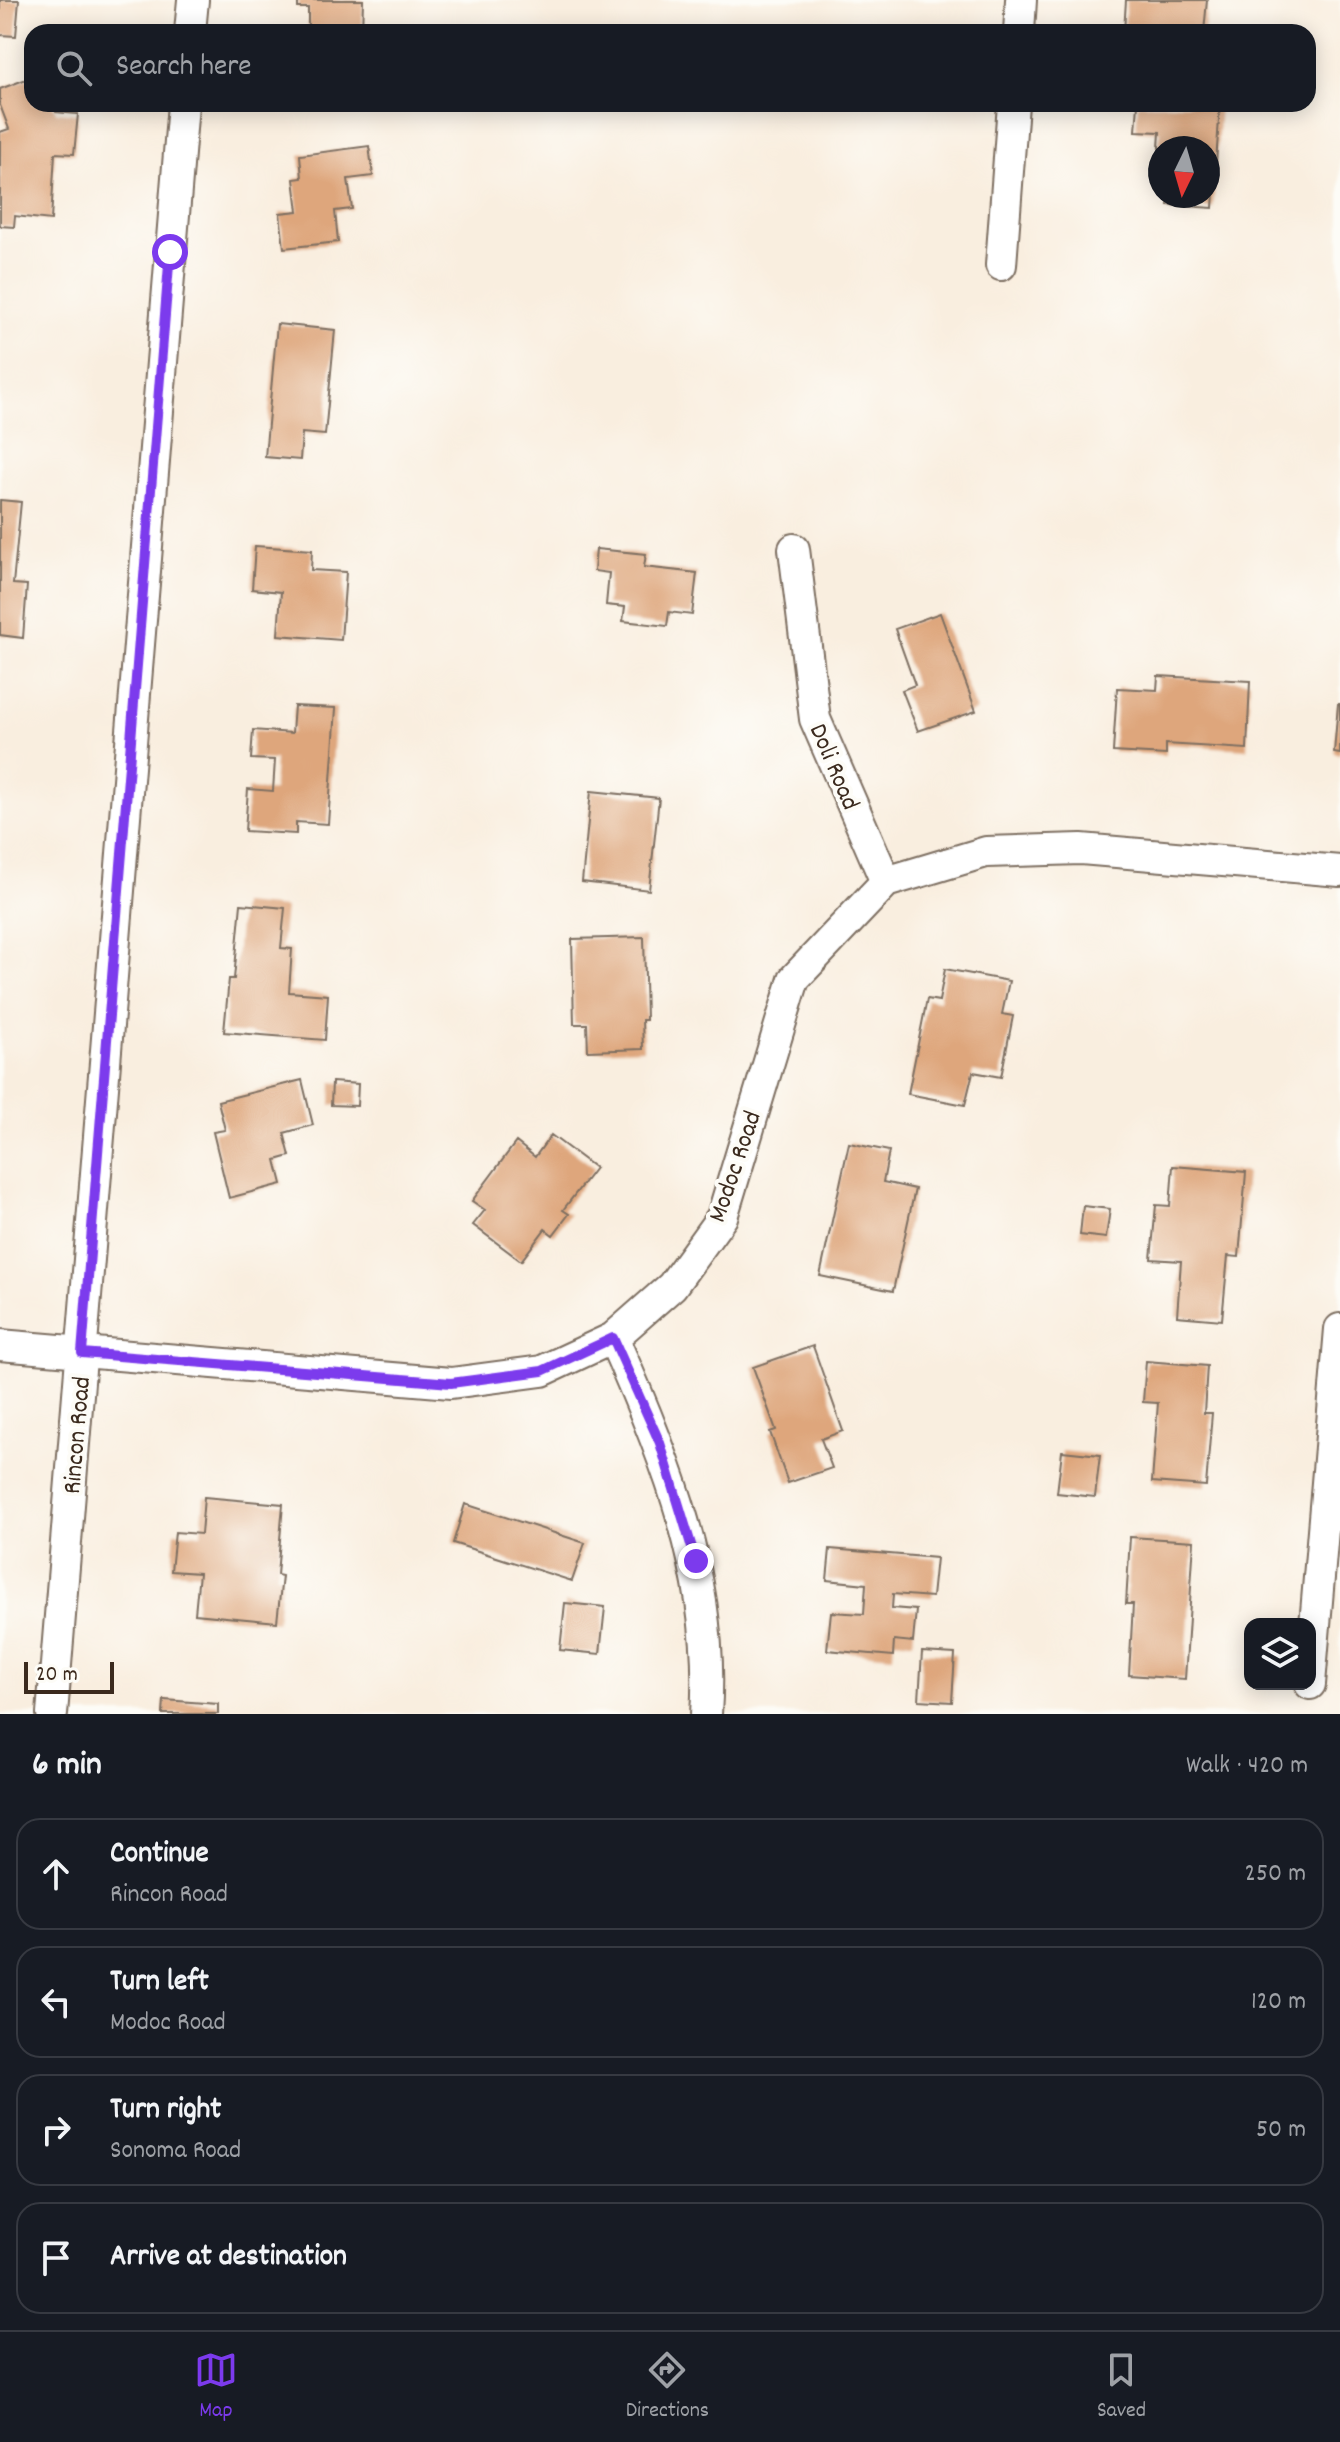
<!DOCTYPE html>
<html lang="en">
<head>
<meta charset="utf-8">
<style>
	:root { --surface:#171b24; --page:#20242c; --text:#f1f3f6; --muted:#9ea1a6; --line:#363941; --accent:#7c3aed }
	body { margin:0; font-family:Dekko,sans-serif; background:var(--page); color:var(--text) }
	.controls { position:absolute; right:24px; bottom:24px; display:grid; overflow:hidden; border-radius:16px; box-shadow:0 4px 20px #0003 }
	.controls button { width:72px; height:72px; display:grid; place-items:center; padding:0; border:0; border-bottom:2px solid var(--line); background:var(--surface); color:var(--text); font:40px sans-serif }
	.compass { position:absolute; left:1148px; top:136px; width:72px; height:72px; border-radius:50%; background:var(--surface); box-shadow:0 4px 20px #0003; rotate:185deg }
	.scale { position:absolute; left:24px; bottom:20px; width:90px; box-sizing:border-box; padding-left:8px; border:4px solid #3b2a1e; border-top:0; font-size:22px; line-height:28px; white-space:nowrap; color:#3b2a1e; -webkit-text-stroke:6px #fdfcf7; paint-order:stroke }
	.stop { position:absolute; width:24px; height:24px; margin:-18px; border:6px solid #7c3aed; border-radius:50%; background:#fff }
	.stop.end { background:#7c3aed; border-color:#fff; box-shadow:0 2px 8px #0008 }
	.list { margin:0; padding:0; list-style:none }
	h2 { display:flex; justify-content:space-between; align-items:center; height:104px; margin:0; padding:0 32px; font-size:34px }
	h2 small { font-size:26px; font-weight:400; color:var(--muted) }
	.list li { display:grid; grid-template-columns:52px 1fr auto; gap:24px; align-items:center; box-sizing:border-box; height:112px; margin:0 16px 16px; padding:0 16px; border:2px solid var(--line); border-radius:24px }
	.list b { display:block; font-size:30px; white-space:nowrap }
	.list p { margin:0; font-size:26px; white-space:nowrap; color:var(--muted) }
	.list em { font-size:26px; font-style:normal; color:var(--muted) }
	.icon { flex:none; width:44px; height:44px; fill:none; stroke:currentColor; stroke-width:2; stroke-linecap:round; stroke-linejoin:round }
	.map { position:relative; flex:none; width:1340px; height:1714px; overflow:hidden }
	.search { position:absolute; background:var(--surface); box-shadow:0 4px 20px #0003; left:24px; right:24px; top:24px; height:88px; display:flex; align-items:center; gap:20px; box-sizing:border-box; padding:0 28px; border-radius:24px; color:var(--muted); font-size:30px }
	.sheet { height:616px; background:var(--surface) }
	nav { display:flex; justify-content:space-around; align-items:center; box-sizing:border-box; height:112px; border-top:2px solid var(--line); background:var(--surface); font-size:22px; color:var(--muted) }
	nav a { display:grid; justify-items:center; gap:4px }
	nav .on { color:var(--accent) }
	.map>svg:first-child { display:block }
	.building { fill:#dea67b }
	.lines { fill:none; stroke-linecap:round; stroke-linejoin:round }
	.street-casing { stroke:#7e6f62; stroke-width:34 }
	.street { stroke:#fff; stroke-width:30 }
	.route { stroke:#7c3aed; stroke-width:10 }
	.labels { text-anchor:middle; stroke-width:8; stroke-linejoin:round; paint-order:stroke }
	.street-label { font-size:26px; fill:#3b2a1e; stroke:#fdfcf7 }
</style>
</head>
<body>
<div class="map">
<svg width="1340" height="1714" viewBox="0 0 1340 1714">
	<rect width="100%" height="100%" fill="#fdfcf7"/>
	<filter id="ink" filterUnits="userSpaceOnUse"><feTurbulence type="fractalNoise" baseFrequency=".0125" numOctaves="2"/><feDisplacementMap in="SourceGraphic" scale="16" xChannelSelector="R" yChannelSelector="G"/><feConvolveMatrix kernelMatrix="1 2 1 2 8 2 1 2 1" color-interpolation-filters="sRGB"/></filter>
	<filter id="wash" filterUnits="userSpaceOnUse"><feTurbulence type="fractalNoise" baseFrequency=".006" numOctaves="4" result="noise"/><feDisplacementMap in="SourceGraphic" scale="32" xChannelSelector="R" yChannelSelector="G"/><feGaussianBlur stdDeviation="1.8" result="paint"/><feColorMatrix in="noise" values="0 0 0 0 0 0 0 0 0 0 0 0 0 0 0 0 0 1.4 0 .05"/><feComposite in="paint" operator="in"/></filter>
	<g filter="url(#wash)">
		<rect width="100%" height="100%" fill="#f9eedf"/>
		<g id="blocks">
			<!-- building -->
			<path class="building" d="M0,0H19L16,36L0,35Z
				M298,0H363L362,32H308V8H298Z
				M1126,0H1207L1204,32H1124Z
				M32,77V104H53L56,112L78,114L74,154L55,153L51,220L15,216L14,227L0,226V132L9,129L0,105V89Z
				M1138,104H1220L1213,208L1168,205L1169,196H1208V148H1159L1160,132L1136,131Z
				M369,146L373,176L348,179L352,209L335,211L338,242L284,248L280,213L298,211L294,179L302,178L300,155Z
				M277,324L335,330L325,435L302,433L300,460L265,457Z
				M0,500L21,502L13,584L27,585L23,638L0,635Z
				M255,546L312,550L311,570L346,572L341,640L278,635L281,592L252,589Z
				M596,549L646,554L644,567L697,573L692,615L669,612L667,626L623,621L625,607L606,605L609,573L594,571Z
				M940,613L976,711L918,731L902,690L915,685L895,629Z
				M1158,676L1250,681L1247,749L1166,744V755L1113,752L1117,688L1157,690Z
				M1338,704H1340V754L1334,753Z
				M294,706L336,708L328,824L296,822V834L245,831L248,789L273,791L275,760L251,759L253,730L292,733Z
				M591,791L659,798L649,890L582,882Z
				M241,904L285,908L281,948L292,949L289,992L328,995L325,1040L224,1032L229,979H234Z
				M644,937L646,1020H642L643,1049L588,1051L587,1024H574L572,939Z
				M945,969L1009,981L1002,1014L1013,1016L1001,1077L973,1072L965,1105L908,1094L927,999L939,1001Z
				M302,1080L313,1125L284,1133L290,1156L276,1160L282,1184L229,1198L213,1132L225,1130L218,1101Z
				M332,1082L358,1084L357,1106L331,1105Z
				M551,1135L595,1168L563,1210L569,1214L553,1235L545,1229L521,1261L473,1225L485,1210L472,1201L516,1142L535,1157Z
				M849,1143L889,1151L883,1182L915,1189L893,1291L820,1276Z
				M1173,1166L1246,1172L1239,1257L1228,1256L1222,1320L1177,1316L1181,1261L1151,1259L1156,1205L1170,1206Z
				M1083,1206L1110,1209L1106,1238L1080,1235Z
				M813,1346L843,1431L821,1439L832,1468L788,1483L770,1432L776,1430L753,1367Z
				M1146,1361L1207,1366L1204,1413H1212L1206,1486L1152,1482L1158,1403L1143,1402Z
				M1062,1451L1100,1455L1095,1497L1057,1493Z
				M204,1497L283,1504L277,1575L282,1576L277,1622L195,1614L199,1573L171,1571L175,1532L201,1534Z
				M465,1504L585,1543L572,1581L453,1543Z
				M1130,1537L1194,1541L1185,1679L1129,1675L1133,1604H1126Z
				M830,1549L936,1558L932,1597L893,1594L892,1608L916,1610L913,1642L894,1640L893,1656L827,1650L831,1612L864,1614L866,1584L827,1580Z
				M565,1603L605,1607L600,1654L560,1650Z
				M922,1652L955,1654L952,1702L919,1700Z
				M164,1700L218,1704V1714H163Z"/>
		</g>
	</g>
	<g filter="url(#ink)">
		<use href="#blocks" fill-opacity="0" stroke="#7e6f62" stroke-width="2"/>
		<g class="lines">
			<!-- street casing -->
			<g class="street-casing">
				<path id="street" d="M190,32L193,0
					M1019,32L1021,0
					M1001,265L1013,104
					M794,549L815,719L886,882
					M613,1338C666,1456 716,1582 706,1714
					M0,1345L451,1383L542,1371L613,1338L672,1286L722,1217L794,979L886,882L986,852L1081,849L1340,871
					M1310,1684L1340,1329
					M52,1714L183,104"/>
			</g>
			<!-- street -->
			<use href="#street" class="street"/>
		</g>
	</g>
	<g class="lines" filter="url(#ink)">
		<!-- route -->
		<path class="route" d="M170,252L82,1353L451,1383L542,1371L613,1338L660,1443L696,1561"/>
	</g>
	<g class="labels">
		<!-- street labels -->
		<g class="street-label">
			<text transform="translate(836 766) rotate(67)" y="9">Doli Road</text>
			<text transform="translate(733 1166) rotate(-71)" y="9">Modoc Road</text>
			<text transform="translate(75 1435) rotate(-85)" y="9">Rincon Road</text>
		</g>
	</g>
</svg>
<div class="controls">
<button><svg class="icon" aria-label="layers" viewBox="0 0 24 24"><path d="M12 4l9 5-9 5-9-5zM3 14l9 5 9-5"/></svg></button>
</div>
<svg class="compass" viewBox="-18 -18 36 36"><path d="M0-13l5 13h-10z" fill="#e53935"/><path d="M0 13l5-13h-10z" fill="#9ea1a6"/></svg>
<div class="scale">20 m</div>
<div class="stop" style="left:170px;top:252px"></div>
<div class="stop end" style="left:696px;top:1561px"></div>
<div class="search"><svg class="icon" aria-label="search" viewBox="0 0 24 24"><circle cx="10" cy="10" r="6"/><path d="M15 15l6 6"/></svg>Search here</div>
</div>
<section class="sheet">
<h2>6 min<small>Walk · 420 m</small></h2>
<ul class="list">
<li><svg class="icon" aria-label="ahead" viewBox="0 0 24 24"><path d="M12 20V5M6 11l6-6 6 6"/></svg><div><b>Continue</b><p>Rincon Road</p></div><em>250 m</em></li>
<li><svg class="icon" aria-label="left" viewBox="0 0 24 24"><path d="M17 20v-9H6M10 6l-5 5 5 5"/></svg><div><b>Turn left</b><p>Modoc Road</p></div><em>120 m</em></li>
<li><svg class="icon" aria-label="right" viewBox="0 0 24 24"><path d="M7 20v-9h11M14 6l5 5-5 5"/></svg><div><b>Turn right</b><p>Sonoma Road</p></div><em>50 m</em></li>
<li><svg class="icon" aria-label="arrive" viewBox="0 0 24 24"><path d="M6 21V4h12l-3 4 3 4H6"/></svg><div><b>Arrive at destination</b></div></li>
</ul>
</section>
<nav>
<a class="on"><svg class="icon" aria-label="map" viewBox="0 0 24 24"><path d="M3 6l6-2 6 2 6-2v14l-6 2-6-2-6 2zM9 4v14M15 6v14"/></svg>Map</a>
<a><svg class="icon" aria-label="directions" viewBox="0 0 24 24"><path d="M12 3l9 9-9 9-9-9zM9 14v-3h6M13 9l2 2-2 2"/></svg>Directions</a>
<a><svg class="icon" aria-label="saved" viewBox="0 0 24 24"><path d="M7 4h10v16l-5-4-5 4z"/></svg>Saved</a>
</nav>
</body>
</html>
